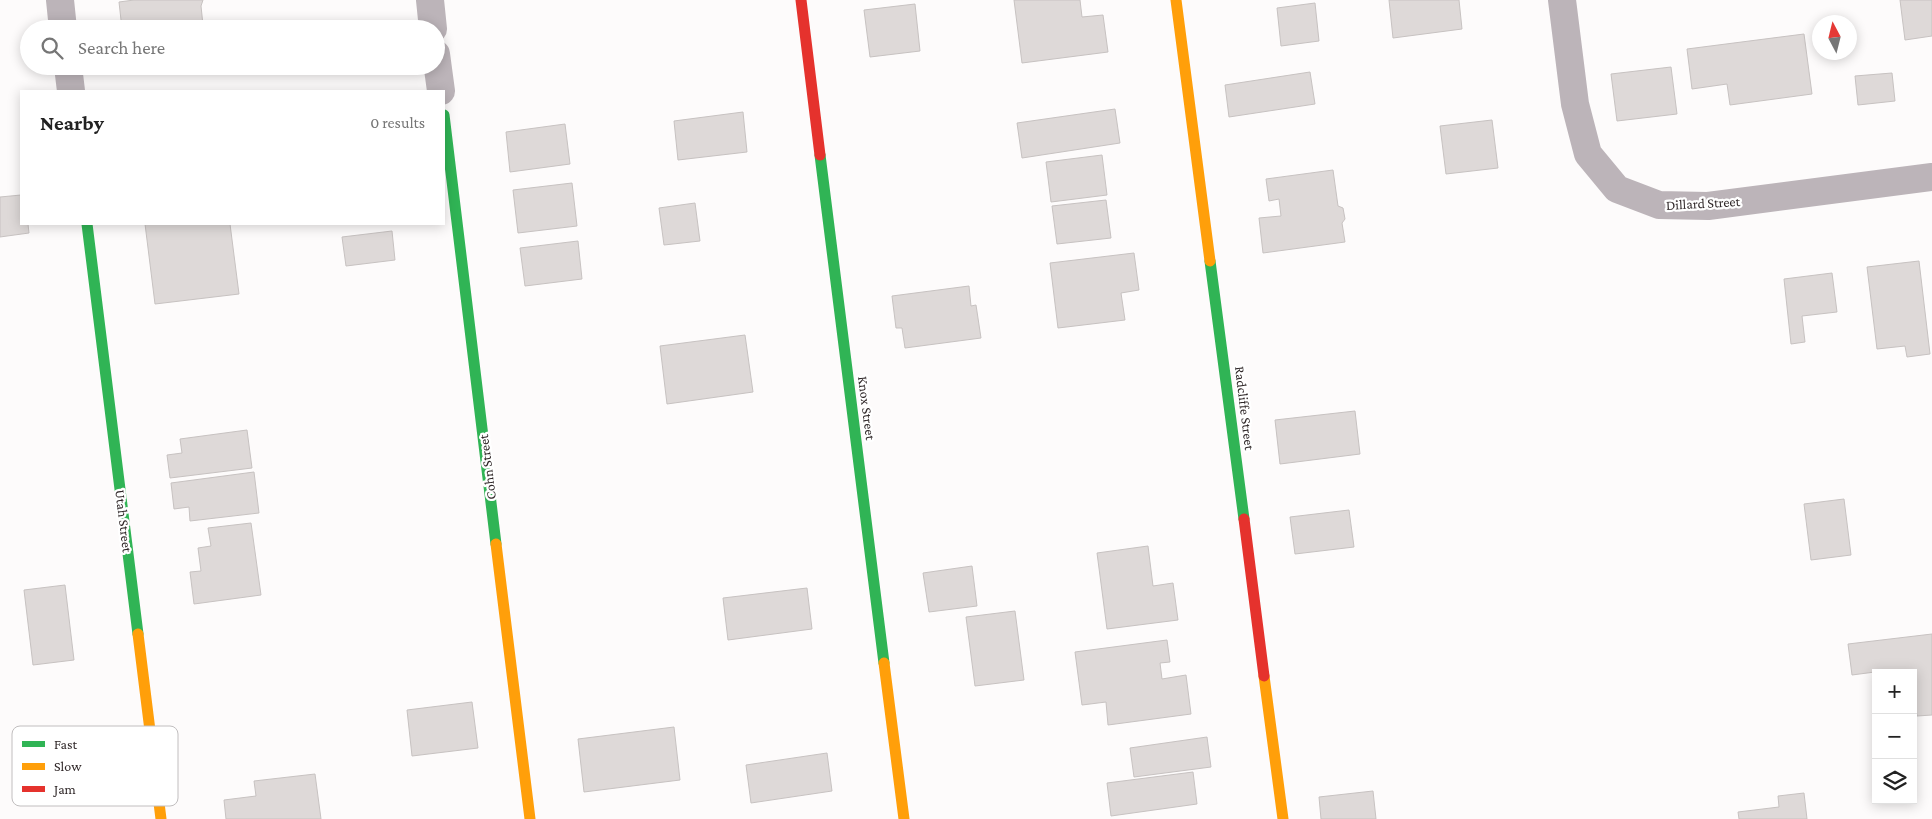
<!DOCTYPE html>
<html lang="en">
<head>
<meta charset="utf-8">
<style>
	:root { --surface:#fff; --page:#f6f6f6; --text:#222; --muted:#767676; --line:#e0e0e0 }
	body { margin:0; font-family:"Crimson Pro",serif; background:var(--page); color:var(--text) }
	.controls { position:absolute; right:15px; bottom:15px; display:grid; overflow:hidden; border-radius:0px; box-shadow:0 2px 12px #0003 }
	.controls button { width:45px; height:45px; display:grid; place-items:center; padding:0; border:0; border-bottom:1px solid var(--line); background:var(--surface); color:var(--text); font:25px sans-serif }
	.compass { position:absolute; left:1812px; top:15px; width:45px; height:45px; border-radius:50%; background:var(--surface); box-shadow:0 2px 12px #0003; rotate:353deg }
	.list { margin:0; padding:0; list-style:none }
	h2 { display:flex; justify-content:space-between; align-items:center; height:65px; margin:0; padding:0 20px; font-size:21px }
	h2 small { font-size:16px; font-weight:400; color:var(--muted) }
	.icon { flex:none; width:28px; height:28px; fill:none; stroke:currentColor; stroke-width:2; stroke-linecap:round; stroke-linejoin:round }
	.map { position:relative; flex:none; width:1932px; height:819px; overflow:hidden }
	.search { position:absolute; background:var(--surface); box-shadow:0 2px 12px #0003; left:20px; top:20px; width:425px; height:55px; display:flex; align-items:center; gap:12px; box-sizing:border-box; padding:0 18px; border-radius:28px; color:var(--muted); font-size:19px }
	.panel { position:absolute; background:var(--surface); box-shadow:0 2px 12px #0003; left:20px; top:90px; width:425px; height:135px; border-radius:0px }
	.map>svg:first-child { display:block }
	.building { fill:#ded9d8; stroke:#c7c2c1 }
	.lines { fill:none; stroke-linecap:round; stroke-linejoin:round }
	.street { stroke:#bcb4b9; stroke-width:28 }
	.fast { stroke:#30b455; stroke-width:11 }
	.slow { stroke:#ff9f0a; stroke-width:11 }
	.jam { stroke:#e5322d; stroke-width:11 }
	.labels { text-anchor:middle; stroke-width:4.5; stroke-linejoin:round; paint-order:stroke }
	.street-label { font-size:14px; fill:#302829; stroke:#fff }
	.key { fill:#fff; stroke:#c1bebf; stroke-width:1 }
	.key-label { font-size:14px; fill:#302829 }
</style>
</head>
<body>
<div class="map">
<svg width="1932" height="819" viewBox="0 0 1932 819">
	<rect width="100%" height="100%" fill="#fdfbfb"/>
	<!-- building -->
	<path class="building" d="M134,0H203L201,6L203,25L174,29H122L119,2Z
		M1014,0H1080L1082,17L1103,15L1108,52L1022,63Z
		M1389,0H1459L1462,29L1393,38Z
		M1900,0H1932V36L1905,40Z
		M1315,3L1319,41L1281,46L1277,8Z
		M915,4L920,51L870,57L864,10Z
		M1804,34L1812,94L1730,105L1727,84L1692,89L1687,49Z
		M1671,67L1677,114L1617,121L1611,74Z
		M1310,72L1315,104L1229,117L1225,85Z
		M1892,73L1895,101L1858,105L1855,76Z
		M1115,109L1120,143L1022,158L1017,123Z
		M743,112L747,152L678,160L674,121Z
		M1492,120L1498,168L1446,174L1440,126Z
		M565,124L570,164L510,172L506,132Z
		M1102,155L1107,195L1051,202L1046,162Z
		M1333,170L1338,206L1343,208L1345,219L1342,223L1345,242L1263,253L1259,218L1281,216L1279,199L1269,201L1266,179Z
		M572,183L577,226L518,233L513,190Z
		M21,195V224H28L29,233L0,237V197Z
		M1106,200L1111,238L1057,244L1052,206Z
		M695,203L700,241L664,245L659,208Z
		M145,224H230L239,294L155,304Z
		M392,231L395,260L346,266L342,237Z
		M578,241L582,279L525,286L520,248Z
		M1134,253L1139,290L1121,293L1125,320L1058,328L1050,263Z
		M1919,261L1930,354L1907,357L1905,346L1877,349L1867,267Z
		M1832,273L1837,312L1802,316L1805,342L1791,344L1784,279Z
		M969,286L971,306L976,305L981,338L905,348L902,328H896L892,296Z
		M745,335L753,392L667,404L660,346Z
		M1355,411L1360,454L1280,464L1275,420Z
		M247,430L252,468L170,478L167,455L182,453L180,439Z
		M254,472L259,513L190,521L189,507L174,509L171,483Z
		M1844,499L1851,555L1811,560L1804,504Z
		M1349,510L1354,547L1295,554L1290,517Z
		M251,523L261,595L194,604L190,572L201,571L198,548L211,546L208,528Z
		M1148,546L1153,586L1173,583L1178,620L1107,629L1097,553Z
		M972,566L977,606L929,612L923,573Z
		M65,585L74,660L33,665L24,590Z
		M807,588L812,629L728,640L723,598Z
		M1015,611L1024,680L975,686L966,617Z
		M1932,634V715L1917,716L1915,702H1913V673H1890V670L1852,675L1848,644Z
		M1167,640L1170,662L1160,663L1162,679L1186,675L1191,714L1108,725L1106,702L1082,705L1075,652Z
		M472,702L478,748L412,756L407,710Z
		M674,727L680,780L584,792L578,739Z
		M1207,737L1211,767L1134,777L1130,748Z
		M827,753L832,791L751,803L746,765Z
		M1193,772L1197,804L1111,816L1107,783Z
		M315,774L321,819H226L224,800L256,796L254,781Z
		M1373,791L1376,819H1321L1319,797Z
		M1804,793L1807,819H1739L1738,812L1779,807L1778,796Z"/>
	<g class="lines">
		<!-- street -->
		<path class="street" d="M60,0L63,29
			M430,0L433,29
			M1562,0L1575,104L1588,154L1617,189L1659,205L1708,206L1932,177
			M436,54L441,91
			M68,66L71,91"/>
		<!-- fast -->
		<path class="fast" d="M444,115L496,544
			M820,155L884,663
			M87,224L138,634
			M1210,261L1244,519"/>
		<!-- slow -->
		<path class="slow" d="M1176,0L1210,261
			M496,544L530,819
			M138,634L161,819
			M884,663L904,819
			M1264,676L1283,819"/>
		<!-- jam -->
		<path class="jam" d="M801,0L820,155
			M1244,519L1264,676"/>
	</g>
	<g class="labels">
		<!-- street labels -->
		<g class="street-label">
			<text transform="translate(1703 203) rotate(-3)" y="5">Dillard Street</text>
			<text transform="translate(867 408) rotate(83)" y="5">Knox Street</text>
			<text transform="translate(1245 408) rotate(83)" y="5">Radcliffe Street</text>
			<text transform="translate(487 467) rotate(-97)" y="5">Cohn Street</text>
			<text transform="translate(124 521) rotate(83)" y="5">Utah Street</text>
		</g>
	</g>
	<!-- legend -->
	<rect x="12" y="726" width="166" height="80" rx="8" class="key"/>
	<rect x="22" y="741" width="23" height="6" fill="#30b455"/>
	<rect x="22" y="763" width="23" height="7" fill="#ff9f0a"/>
	<rect x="22" y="786" width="23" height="6" fill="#e5322d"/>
	<g class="key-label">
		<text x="54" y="749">Fast</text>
		<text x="54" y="771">Slow</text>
		<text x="54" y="794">Jam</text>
	</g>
</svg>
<div class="controls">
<button>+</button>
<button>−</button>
<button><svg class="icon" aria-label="layers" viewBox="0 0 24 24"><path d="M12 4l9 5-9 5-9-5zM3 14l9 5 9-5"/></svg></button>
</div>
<svg class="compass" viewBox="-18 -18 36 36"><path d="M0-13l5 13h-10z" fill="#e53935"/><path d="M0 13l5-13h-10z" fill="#767676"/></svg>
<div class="search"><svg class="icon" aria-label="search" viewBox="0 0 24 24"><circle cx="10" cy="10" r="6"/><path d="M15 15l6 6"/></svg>Search here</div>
<section class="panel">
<h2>Nearby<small>0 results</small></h2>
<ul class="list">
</ul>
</section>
</div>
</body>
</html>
